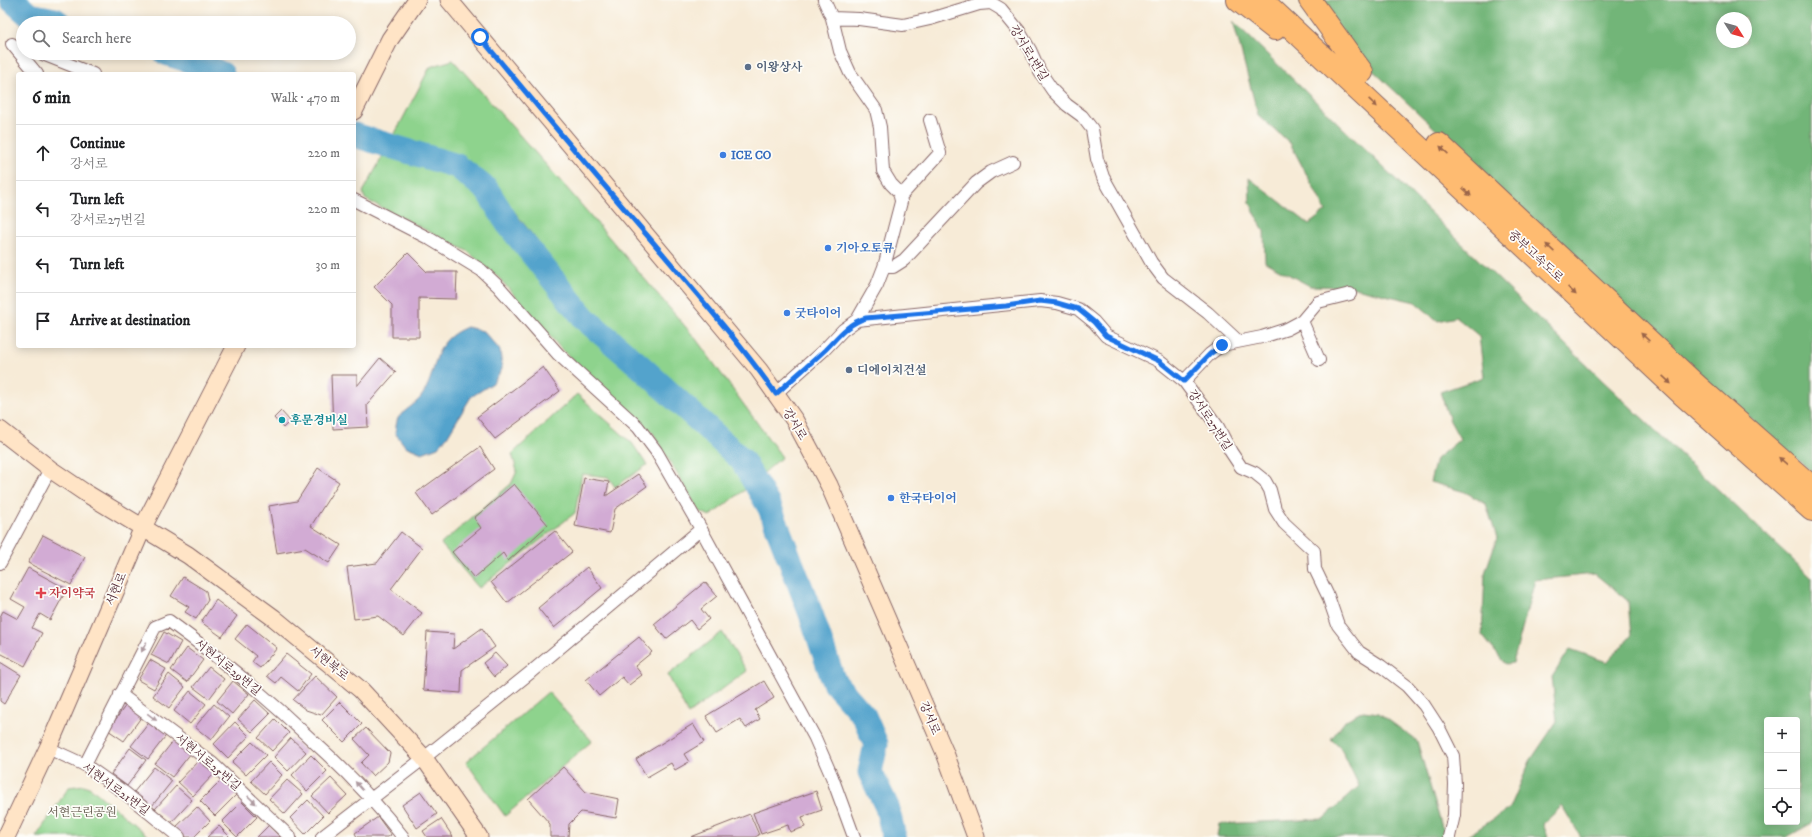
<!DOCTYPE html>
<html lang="en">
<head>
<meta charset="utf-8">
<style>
	:root { --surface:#fff; --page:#f2f2f2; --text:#202124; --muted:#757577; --line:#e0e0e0 }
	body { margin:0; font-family:"IM FELL DW Pica","Noto Serif KR",serif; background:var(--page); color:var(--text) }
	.controls { position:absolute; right:12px; bottom:12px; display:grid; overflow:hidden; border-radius:4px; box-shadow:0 2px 10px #0003 }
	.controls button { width:36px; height:36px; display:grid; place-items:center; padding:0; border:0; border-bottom:1px solid var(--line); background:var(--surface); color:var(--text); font:20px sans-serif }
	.compass { position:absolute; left:1716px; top:12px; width:36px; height:36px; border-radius:50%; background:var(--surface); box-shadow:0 2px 10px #0003; rotate:127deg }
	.stop { position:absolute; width:12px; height:12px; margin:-9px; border:3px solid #1a73e8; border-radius:50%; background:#fff }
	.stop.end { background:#1a73e8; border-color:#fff; box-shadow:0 1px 4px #0008 }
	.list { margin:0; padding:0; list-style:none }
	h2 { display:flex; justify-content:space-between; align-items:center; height:52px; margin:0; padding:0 16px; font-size:17px }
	h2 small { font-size:13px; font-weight:400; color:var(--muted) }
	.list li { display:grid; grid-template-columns:26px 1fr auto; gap:12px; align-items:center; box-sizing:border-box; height:56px; padding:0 16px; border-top:1px solid var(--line) }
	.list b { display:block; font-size:15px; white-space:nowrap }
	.list p { margin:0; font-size:13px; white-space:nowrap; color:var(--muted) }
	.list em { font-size:13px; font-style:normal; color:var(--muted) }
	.icon { flex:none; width:22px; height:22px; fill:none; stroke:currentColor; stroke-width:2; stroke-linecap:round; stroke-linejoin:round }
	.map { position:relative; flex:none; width:1812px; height:837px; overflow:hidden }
	.search { position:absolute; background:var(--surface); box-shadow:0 2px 10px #0003; left:16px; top:16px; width:340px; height:44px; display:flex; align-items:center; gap:10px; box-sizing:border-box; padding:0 14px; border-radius:22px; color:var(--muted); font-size:15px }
	.panel { position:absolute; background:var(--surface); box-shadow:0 2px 10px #0003; left:16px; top:72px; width:340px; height:276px; border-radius:4px }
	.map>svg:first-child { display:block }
	.green { fill:#8ed38d; stroke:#6c795c }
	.forest { fill:#72b578; stroke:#5e6a52; fill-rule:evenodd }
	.water { fill:#52a3cc; stroke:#4e617c }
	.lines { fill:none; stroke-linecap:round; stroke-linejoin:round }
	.river { stroke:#52a3cc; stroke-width:25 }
	.building { fill:#d2abd4 }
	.street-casing { stroke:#876667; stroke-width:14 }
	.secondary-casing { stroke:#876667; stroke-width:19 }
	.highway-casing { stroke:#876667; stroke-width:24 }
	.street { stroke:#fff; stroke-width:12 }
	.secondary { stroke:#ffe4c6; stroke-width:17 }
	.highway { stroke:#febb71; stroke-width:22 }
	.oneway { fill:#9b654a }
	.oneway2 { fill:#ae9aa0 }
	.route { stroke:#1a73e8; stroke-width:5 }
	.service-dot { fill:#5c6f8a; stroke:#fdfcf7; stroke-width:1.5 }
	.shop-dot { fill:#3f7fe0; stroke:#fdfcf7; stroke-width:1.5 }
	.culture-dot { fill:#0f9aa8; stroke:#fdfcf7; stroke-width:1.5 }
	.health-dot { fill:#e0444e; stroke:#fdfcf7; stroke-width:1.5 }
	.labels { text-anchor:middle; stroke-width:3.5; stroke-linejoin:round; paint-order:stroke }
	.street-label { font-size:12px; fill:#4a1f2b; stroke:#fdfcf7 }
	.service-label { font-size:12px; font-weight:bold; fill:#4e5e75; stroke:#fdfcf7; text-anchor:start }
	.shop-label { font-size:12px; font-weight:bold; fill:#366cbe; stroke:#fdfcf7; text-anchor:start }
	.culture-label { font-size:12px; font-weight:bold; fill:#0d838f; stroke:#fdfcf7; text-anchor:start }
	.health-label { font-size:12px; font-weight:bold; fill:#be3a42; stroke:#fdfcf7; text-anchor:start }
	.park-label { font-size:12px; fill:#5e5548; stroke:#fdfcf7 }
</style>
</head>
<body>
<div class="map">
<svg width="1812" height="837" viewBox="0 0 1812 837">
	<rect width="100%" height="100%" fill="#fdfcf7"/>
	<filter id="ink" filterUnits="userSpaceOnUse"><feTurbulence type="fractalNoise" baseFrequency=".025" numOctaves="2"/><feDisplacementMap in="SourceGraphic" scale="8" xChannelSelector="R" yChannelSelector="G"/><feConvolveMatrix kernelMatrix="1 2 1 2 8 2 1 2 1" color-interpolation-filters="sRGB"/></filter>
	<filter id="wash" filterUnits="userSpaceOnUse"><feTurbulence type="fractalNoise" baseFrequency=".012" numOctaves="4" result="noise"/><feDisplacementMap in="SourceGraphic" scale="16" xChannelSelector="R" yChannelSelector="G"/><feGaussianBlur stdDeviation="0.9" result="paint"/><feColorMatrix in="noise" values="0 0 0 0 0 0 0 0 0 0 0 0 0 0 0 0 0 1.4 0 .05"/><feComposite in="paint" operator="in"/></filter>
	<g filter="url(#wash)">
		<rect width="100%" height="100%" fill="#f7ebd7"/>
		<!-- green -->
		<path class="green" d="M453,60L572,194L696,339L782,457L758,478L744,453L595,315L496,188L459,157L392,139L430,67Z
			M386,150L429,163L470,182L487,208L578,327L667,401L725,454L746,489L710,516L699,511L653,433L563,351L500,279L467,251L365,199L363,192Z
			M577,394L632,443L647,465L615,487L608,477L582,474L575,513L479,588L441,544L511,484L517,471L512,454Z
			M722,632L747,671L688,714L668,675Z
			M548,692L592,741L505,816L466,762Z
			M84,785L91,788L149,837H36L69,787Z"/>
		<!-- forest -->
		<path class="forest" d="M1298,0H1812V472L1647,328ZM1722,18H1746V42H1722Z
			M1233,21L1603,381L1812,578V823L1787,837H1581L1562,806L1543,824L1548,837H1466L1510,808L1530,761L1557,721L1552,677L1570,649L1607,662L1631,636L1628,601L1595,574L1535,580L1513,663L1505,664L1482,635L1485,573L1497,538L1486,504L1465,492L1430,482L1436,459L1460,439L1450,421L1440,392L1484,377L1479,336L1456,317L1438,321L1415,302L1351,287L1310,286L1265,262L1264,231L1250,203L1249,178L1309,224L1326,211L1290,143L1258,115ZM1767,720H1797V822H1767Z
			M1363,711L1379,713L1417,741L1442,827L1455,837H1217L1219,824L1323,819L1359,786L1342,750L1331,739L1346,720Z"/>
		<!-- water -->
		<path class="water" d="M467,327L483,331L500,350L502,369L493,383L471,397L447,437L438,447L422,453L405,446L395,433C396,429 396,422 398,418C405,409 417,404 423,394C440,366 430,342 467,327Z"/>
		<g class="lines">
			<!-- river -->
			<path class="river" d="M12,0L29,15L55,20L59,23
				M166,53L203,65L222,74
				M354,135L457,166L487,190L508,224L585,319L641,367L742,460L770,508L811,614L834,682L864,716L876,744L870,772L887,807L894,837"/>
		</g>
		<g id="blocks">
			<!-- building -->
			<path class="building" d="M408,253L427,272H457L456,299L419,298V337H392V305L374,287Z
				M380,358L396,372L367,405L368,427L333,429L331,375H357V386Z
				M543,367L560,391L495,439L477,417Z
				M281,411L290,421L283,428L274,418Z
				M480,447L494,469L432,515L416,493Z
				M318,468L339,482L311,526L341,545L329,563L305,548L277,553L269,506L297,501Z
				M638,474L647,486L615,509L610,533L575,526L584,478L609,482L606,496Z
				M514,484L548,525L508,561L503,553L474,578L452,552L481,528L474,518Z
				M555,531L572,552L507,603L491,582Z
				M401,532L422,548L391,589L422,613L404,636L378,616L354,619L347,567L377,563Z
				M43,535L85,557L71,585L28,563Z
				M587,567L602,588L554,628L538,608Z
				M28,568L67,589L50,620L40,614L32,628L42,633L25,666L0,653V617L3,611L18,619L25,607L11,599Z
				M183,577L206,591L208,600L196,619L185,612L189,607L171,596Z
				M705,582L717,596L701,609L709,619L697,629L690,620L666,639L654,624Z
				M216,600L237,616L222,637L201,622Z
				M247,624L277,648L260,668L252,662L256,656L235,639Z
				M482,628L495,647L462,670L461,693L423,690L427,632L454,634L453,649Z
				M164,632L181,642L169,664L151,655Z
				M639,637L652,652L635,666L642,675L629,685L622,677L599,696L586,680Z
				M187,648L203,660L187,682L171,670Z
				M495,653L507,666L494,677L483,663Z
				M286,654L311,674L298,691L281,677L276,683L267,676Z
				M150,660L166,669L154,689L138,680Z
				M0,662L21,675L4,704L0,701Z
				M209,667L224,679L209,699L193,687Z
				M169,674L185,687L169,708L153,696Z
				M315,676L337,697L321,715L306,710L293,700Z
				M233,681L249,694L232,714L217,701Z
				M764,681L774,698L755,710L760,719L746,728L740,719L717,733L706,716Z
				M190,691L206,704L190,724L174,711Z
				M255,700L270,714L252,732L238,719Z
				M340,702L362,724L344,742L322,720Z
				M214,704L229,717L211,740L195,727Z
				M126,705L142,716L124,741L108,730Z
				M275,719L289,733L272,751L258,738Z
				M151,720L168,733L148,759L131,746Z
				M235,722L249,736L228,758L214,744Z
				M693,724L704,742L684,754L689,762L675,770L671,763L647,777L636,759Z
				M366,728L390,753L388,762L373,776L361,763L369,755L354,739Z
				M291,738L306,752L288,771L274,757Z
				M174,740L191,753L172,777L155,764Z
				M252,742L266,755L246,775L232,762Z
				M130,748L146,760L127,786L111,774Z
				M311,755L327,771L307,791L292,775Z
				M200,759L215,773L193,796L178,782Z
				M269,762L282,775L265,794L251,781Z
				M154,767L172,781L152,806L134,792Z
				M563,767L586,792L619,799L616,818L581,812L569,824L568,837H550V824L528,799Z
				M331,778L347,795L328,813L312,796Z
				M222,779L237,794L215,816L200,801Z
				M287,780L303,794L285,814L269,799Z
				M176,786L192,800L171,823L155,809Z
				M816,791L822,810L802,817L805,827L790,832L788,825L761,834L753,813Z
				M421,792L437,814L417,828L402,805Z
				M308,800L323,816L305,834L290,818Z
				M242,802L257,817L237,837L222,822Z
				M197,807L210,821L194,837H184L175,828Z
				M750,814L759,835L755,837H691Z
				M378,817L391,835L388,837H357L355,833Z
				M441,819L453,837H427L423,831Z
				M269,825L280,837H257Z
				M219,826L230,837H207Z"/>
		</g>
	</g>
	<g filter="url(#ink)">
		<use href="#blocks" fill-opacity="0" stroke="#876667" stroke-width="1"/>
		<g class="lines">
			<!-- street casing -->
			<g class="street-casing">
				<path id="street" d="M824,0L832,18L859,19L903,25L930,19L979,4L991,3L1001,9L1019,31L1030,50L1040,72L1053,91L1067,105L1082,116L1092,129L1097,159L1103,177L1151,262L1163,278L1208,313L1238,341
					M832,18L840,51L850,73L876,110L880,127L883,171L891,184L900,193L901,202L884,267L877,285L857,320
					M12,44L37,74
					M40,53L93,74
					M900,197L940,153L930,120
					M354,200L430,239L481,270L499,287L558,354L638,427L656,451L701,529L815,738L832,777L854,837
					M884,267H893L904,260L976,183L991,172L1013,162
					M1302,321L1319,360
					M1184,381L1210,354L1222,345L1262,337L1287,329L1302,321L1318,302L1350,294
					M775,394L824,350L843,330L857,320L1040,301L1057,303L1078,309L1094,322L1106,336L1159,361L1184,381L1218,427L1231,452L1241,467L1255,473L1265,481L1270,490L1275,509L1284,523L1314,551L1315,569L1328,596L1338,625L1359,652L1381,666L1407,686L1424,705L1439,728L1453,756L1455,784L1454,815L1449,837
					M0,563L50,469
					M120,694L212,763L290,837
					M48,748L85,765L125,793L179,837
					M85,765L155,627L169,621C220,658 268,698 314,742C346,771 377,803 403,837
					M322,837L424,758L531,672L701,529"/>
			</g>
			<!-- secondary casing -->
			<g class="secondary-casing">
				<path id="secondary" d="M449,0L759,370L795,421L829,485L945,753L976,837
					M354,111L390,39L417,0
					M0,430L50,469L84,492L188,555L274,618L361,690L424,758L479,837
					M6,837L48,748L143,527L236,346"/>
			</g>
			<!-- highway casing -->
			<g class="highway-casing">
				<path id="highway" d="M1238,0L1275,29
					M1262,0L1683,395L1812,510
					M1310,0L1362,72
					M1439,144L1694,383L1812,487"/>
			</g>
			<!-- street -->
			<use href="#street" class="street"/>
			<!-- secondary -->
			<use href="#secondary" class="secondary"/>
			<!-- highway -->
			<use href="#highway" class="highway"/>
		</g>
		<!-- one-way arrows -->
		<defs><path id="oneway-solid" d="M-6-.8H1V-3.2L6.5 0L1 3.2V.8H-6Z"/></defs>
		<g class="oneway">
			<use href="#oneway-solid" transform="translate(1373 103) rotate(43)"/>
			<use href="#oneway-solid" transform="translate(1444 150) rotate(-137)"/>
			<use href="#oneway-solid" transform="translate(1467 192) rotate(43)"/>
			<use href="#oneway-solid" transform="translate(1550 248) rotate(-137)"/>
			<use href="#oneway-solid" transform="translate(1572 291) rotate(43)"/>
			<use href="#oneway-solid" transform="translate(1645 337) rotate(-137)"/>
			<use href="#oneway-solid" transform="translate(1667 380) rotate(43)"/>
			<use href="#oneway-solid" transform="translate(1783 461) rotate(-139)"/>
		</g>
		<g class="oneway2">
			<use href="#oneway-solid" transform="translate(144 647) rotate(117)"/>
			<use href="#oneway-solid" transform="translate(152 717) rotate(37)"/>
			<use href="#oneway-solid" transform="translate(359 786) rotate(-131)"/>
			<use href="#oneway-solid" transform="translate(252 800) rotate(44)"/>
		</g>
	</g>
	<g class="lines" filter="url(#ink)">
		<!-- route -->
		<path class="route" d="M480,37C537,106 594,174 652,241C694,291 738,340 776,394C792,379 809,365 825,350C837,338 848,323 866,318L1006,306L1040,301L1057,303L1078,309L1094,322L1106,336L1159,361L1184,381L1210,354L1222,345"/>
	</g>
	<!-- markers -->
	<g class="service-dot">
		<circle cx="748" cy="67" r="4"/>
		<circle cx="849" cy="370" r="4"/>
	</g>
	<g class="shop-dot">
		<circle cx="723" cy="155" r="4"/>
		<circle cx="828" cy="248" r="4"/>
		<circle cx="787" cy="313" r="4"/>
		<circle cx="891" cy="498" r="4"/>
	</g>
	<circle class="culture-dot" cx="282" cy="420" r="4"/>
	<path class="health-dot" d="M39 587h4v4h4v4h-4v4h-4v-4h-4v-4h4z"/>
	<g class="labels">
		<!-- street labels -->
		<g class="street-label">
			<text transform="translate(1029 53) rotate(59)" y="4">강서로1번길</text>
			<text transform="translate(1536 256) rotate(43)" y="4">중부고속도로</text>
			<text transform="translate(1210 420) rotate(57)" y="4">강서로27번길</text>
			<text transform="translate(795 424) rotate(59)" y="4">강서로</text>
			<text transform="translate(116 589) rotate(-67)" y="4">서현로</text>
			<text transform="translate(329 663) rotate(39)" y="4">서현북로</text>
			<text transform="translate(228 667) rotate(39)" y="4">서현서로29번길</text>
			<text transform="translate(930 718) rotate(67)" y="4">강서로</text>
			<text transform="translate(208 762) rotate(40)" y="4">서현서로25번길</text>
			<text transform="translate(116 789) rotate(36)" y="4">서현서로21번길</text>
		</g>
		<!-- service labels -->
		<g class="service-label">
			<text x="756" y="71">이왕상사</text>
			<text x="857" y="374">디에이치건설</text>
		</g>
		<!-- shop labels -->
		<g class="shop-label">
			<text x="731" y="159">ICE CO</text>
			<text x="836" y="252">기아오토큐</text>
			<text x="795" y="317">굿타이어</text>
			<text x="899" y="502">한국타이어</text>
		</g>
		<!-- culture labels -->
		<g class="culture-label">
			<text x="290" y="424">후문경비실</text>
		</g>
		<!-- health labels -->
		<g class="health-label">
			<text x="49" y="597">자이약국</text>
		</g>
		<!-- park labels -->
		<g class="park-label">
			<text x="82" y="816">서현근린공원</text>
		</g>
	</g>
</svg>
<div class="controls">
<button>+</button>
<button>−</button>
<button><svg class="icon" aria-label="locate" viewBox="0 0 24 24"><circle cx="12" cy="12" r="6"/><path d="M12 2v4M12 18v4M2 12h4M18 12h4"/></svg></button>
</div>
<svg class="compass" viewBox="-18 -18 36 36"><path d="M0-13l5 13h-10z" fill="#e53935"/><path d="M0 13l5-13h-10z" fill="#757577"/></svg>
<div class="stop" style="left:480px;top:37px"></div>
<div class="stop end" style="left:1222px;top:345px"></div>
<div class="search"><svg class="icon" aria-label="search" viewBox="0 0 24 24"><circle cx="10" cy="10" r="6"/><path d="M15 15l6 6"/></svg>Search here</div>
<section class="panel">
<h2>6 min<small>Walk · 470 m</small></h2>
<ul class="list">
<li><svg class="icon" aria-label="ahead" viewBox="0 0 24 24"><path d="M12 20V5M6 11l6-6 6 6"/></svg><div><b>Continue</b><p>강서로</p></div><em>220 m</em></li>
<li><svg class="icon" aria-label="left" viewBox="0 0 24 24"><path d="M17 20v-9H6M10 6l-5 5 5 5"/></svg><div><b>Turn left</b><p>강서로27번길</p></div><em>220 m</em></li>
<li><svg class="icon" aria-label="left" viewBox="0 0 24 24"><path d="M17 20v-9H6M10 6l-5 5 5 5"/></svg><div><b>Turn left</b></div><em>30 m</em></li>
<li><svg class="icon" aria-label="arrive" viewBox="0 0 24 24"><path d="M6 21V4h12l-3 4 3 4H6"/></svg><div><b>Arrive at destination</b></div></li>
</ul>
</section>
</div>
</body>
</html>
